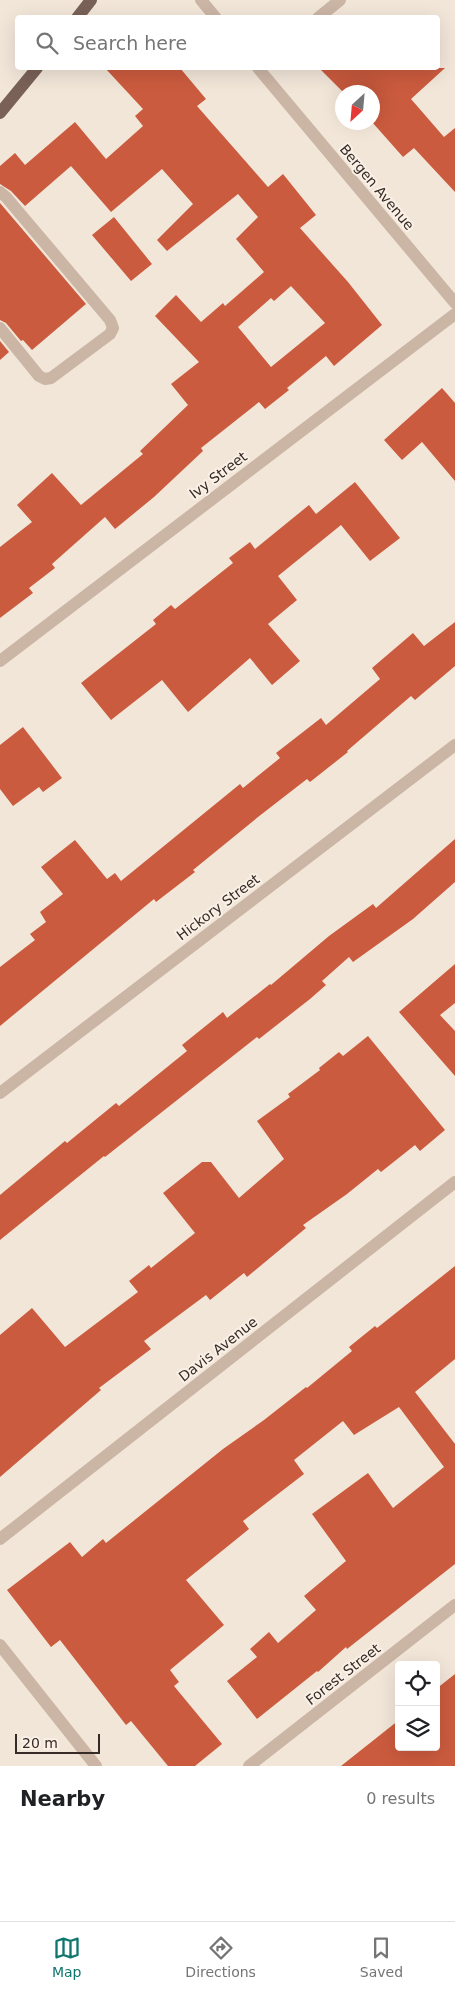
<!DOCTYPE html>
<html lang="en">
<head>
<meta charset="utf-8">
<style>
	:root { --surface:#fff; --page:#f2f2f2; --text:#202124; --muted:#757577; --line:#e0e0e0; --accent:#0f766e }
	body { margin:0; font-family:"DejaVu Sans",sans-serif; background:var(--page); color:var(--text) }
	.controls { position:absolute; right:15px; bottom:15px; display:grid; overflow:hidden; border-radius:5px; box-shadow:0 5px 20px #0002 }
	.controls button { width:45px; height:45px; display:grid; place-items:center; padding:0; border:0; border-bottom:1px solid var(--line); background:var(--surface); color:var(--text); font:25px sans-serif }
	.compass { position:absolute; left:335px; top:85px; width:45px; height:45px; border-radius:50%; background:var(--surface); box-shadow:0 5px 20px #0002; rotate:206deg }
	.scale { position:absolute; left:15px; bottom:12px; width:85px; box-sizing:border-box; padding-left:5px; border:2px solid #362b26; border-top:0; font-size:14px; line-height:18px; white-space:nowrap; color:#362b26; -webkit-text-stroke:4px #faf0e6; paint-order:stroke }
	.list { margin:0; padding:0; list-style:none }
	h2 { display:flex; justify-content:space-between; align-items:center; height:65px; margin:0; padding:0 20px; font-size:21px }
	h2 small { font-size:16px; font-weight:400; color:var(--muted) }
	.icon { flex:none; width:28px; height:28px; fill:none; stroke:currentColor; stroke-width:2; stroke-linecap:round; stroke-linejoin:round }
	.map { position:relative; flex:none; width:455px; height:1766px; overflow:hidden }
	.search { position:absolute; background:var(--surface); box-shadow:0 5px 20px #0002; left:15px; right:15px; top:15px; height:55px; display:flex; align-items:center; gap:12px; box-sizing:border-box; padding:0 18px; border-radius:5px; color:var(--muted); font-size:19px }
	.sheet { height:155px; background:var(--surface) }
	nav { display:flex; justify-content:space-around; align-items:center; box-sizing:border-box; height:70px; border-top:1px solid var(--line); background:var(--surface); font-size:14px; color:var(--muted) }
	nav a { display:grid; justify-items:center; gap:2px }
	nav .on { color:var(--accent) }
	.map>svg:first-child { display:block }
	.building { fill:#cb5b3e; fill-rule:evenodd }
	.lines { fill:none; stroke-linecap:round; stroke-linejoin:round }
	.minor { stroke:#cbb5a5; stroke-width:12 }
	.major { stroke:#796157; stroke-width:12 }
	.labels { text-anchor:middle; stroke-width:4; stroke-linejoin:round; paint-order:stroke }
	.street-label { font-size:14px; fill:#362b26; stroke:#faf0e6 }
</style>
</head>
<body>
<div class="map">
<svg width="455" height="1766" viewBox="0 0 455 1766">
	<rect width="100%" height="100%" fill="#f2e6d9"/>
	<!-- building -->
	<path class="building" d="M105,68H180L206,99L197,106L268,187L283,174L316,215L300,228L348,282L382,325L334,366L326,356L287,388L289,390L265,409L259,402L201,448L203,451L154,497L115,529L105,517L52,564L55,568L29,588L33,593L0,618V547L32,522L17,505L52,473L81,505L143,454L140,451L188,405L171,384L199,362L155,316L176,295L201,322L223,303L225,306L264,272L236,239L258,217L238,194L167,251L157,240L193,204L162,169L111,212L71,166L25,206L11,191L0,184V166L15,153L25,165L75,122L106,159L143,126L135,116L143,109ZM291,286L325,323L271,367L238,327L271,298L274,301Z
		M319,68H445L411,99L444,137L455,128V192L414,148L403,157L372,122V92H343Z
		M0,203L86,304L32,350L23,340L21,341L6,323L0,320Z
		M114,217L152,264L131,281L92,235Z
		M0,341L9,352L0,360Z
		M442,388L455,403V481L422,442L402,460L384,440Z
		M355,482L400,538L370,561L341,525L278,576L297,600L268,624L300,661L272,685L250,658L188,712L162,680L111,720L81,683L156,624L153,620L171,605L175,609L233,563L229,558L250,542L255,549L309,505L316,514Z
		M455,622V666L415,700L411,696L347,751L348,752L310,782L307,779L258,817L193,870L195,872L156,902L154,899L0,1026V967L35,940L30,934L46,922L40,912L63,894L41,867L75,840L107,879L115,873L121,881L240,784L243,788L280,758L276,753L321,718L326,725L380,679L372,668L413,633L424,646Z
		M23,727L62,778L43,792L39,787L13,806L0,789V745Z
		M455,839V882L413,919L353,962L349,957L322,981L326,985L310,999L259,1039L257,1037L105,1157L104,1156L0,1240V1195L65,1141L67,1143L116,1103L119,1106L187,1051L182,1045L223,1012L227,1018L270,984L271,985L329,936L373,904L376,908Z
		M455,964V1003L440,1015L455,1031V1076L399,1012Z
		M368,1036L445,1130L420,1151L415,1145L381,1172L378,1169L347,1194L303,1225L306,1228L247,1277L244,1273L210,1300L206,1295L144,1341L151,1349L99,1388L101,1390L0,1477V1335L32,1308L65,1347L138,1292L129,1281L149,1265L151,1268L195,1233L163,1193L202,1162H211L239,1198L284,1159L257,1121L290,1097L288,1094L320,1070L319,1068L339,1052L343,1056Z
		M455,1266V1359L415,1392L455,1444V1564L347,1649L346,1647L318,1672L317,1671L257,1719L227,1681L257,1657L250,1649L269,1632L278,1643L316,1610L304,1596L346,1561L312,1514L368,1473L393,1508L444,1467L399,1407L354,1435L343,1421L294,1460L304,1474L243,1521L249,1529L186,1580L224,1625L170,1670L179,1682L174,1686L222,1744L195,1766H168L131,1721L126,1725L60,1640L51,1647L7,1590L70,1542L82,1557L103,1539L106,1543L223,1449L264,1420L306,1387L307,1388L352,1351L349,1347L375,1326L377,1328Z
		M455,1674V1766H341L399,1720V1747H436V1689Z"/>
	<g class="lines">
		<!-- minor -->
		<path class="minor" d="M201,0L216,18
			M318,18L340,0
			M258,68L455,303
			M0,192L6,197L110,320L113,328L110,334L51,378L45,379L39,376L0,328
			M0,661L455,314
			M0,1093L455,745
			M0,1539L455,1182
			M0,1645L96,1766
			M249,1766L455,1605"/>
		<!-- major -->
		<path class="major" d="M77,18L91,0
			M0,113L37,68"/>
	</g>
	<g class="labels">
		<!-- street labels -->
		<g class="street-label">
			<text transform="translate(377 187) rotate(50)" y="5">Bergen Avenue</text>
			<text transform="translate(218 475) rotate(-37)" y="5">Ivy Street</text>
			<text transform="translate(218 907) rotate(-37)" y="5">Hickory Street</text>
			<text transform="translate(218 1349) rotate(-38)" y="5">Davis Avenue</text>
			<text transform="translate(343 1674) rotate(-38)" y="5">Forest Street</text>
		</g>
	</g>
</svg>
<div class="controls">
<button><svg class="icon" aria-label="locate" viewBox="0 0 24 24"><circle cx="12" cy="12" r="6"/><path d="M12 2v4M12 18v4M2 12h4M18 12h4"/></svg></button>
<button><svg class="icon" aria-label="layers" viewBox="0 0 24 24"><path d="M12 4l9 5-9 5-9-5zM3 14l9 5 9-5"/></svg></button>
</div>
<svg class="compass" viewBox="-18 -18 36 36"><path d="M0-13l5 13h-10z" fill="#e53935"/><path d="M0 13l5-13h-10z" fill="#757577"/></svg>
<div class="scale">20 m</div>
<div class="search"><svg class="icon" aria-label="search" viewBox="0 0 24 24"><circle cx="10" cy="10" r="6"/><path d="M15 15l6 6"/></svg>Search here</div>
</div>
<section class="sheet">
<h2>Nearby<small>0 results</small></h2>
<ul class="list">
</ul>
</section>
<nav>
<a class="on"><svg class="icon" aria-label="map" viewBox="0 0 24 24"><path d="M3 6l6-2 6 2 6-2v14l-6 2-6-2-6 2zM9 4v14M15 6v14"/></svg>Map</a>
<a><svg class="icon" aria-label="directions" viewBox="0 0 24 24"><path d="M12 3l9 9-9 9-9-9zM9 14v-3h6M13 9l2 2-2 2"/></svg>Directions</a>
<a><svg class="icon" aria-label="saved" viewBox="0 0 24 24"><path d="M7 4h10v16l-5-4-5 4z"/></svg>Saved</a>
</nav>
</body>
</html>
